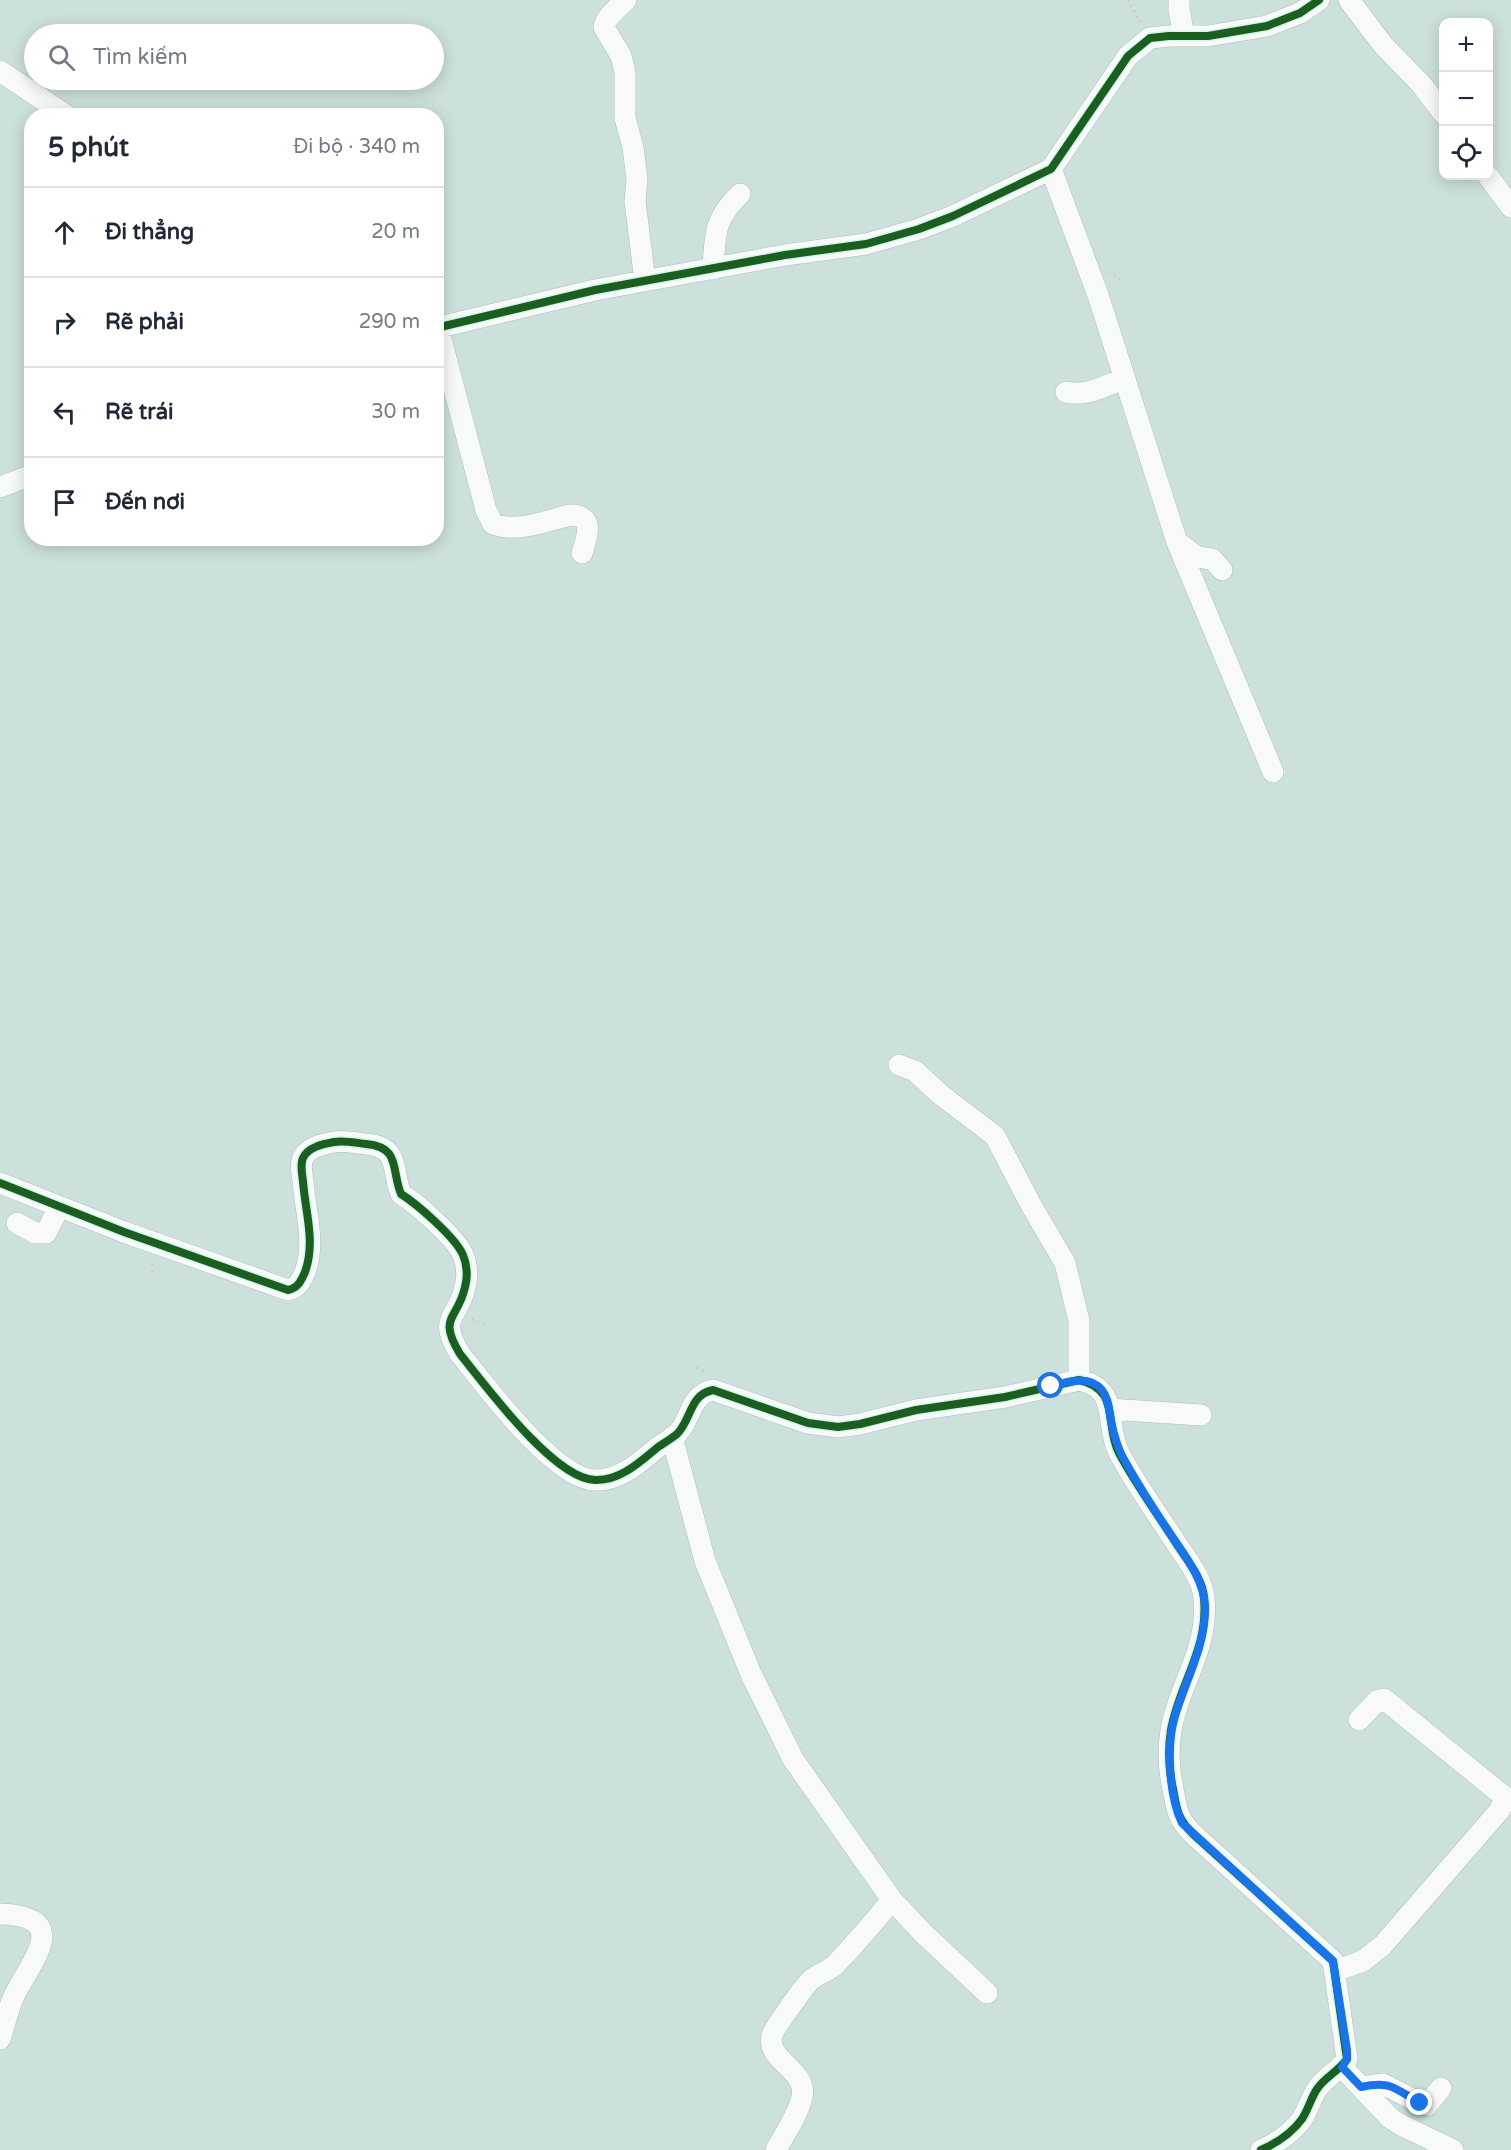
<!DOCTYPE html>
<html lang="vi">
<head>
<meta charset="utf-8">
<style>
	:root { --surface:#fff; --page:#f2f2f3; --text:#1f2937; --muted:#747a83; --line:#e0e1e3 }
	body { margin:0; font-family:"Varela Round",sans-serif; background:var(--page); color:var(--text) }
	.controls { position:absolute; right:18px; top:18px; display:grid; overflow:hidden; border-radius:12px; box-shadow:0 3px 15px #0003 }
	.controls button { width:54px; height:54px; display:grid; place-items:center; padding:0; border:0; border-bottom:2px solid var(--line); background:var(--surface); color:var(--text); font:30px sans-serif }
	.stop { position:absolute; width:18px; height:18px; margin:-14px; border:4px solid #1a73e8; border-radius:50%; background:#fff }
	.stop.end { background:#1a73e8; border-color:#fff; box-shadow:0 2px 6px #0008 }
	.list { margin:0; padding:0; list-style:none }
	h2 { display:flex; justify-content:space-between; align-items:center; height:78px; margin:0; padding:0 24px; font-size:26px }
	h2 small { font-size:20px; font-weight:400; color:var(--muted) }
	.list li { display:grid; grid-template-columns:39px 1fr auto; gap:18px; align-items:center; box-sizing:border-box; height:90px; padding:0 24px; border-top:2px solid var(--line) }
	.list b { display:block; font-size:22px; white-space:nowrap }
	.list em { font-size:20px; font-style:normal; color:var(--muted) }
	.icon { flex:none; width:33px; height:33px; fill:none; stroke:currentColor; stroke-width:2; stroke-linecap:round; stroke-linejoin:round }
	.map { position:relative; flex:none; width:1511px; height:2150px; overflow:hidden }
	.search { position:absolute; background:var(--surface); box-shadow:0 3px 15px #0003; left:24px; top:24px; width:420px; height:66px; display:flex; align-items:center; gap:15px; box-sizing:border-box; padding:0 21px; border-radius:33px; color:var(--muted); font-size:22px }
	.panel { position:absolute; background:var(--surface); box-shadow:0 3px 15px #0003; left:24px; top:108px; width:420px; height:438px; border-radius:24px }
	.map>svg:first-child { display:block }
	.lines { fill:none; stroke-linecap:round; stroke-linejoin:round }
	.minor-casing { stroke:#aebeba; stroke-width:22 }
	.path { stroke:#c7cdcc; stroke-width:3; stroke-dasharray:1.5 4.5; stroke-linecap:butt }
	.minor { stroke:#f8fafa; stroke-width:21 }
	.cycleway-casing { stroke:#d2f7ef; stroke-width:11 }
	.cycleway { stroke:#1b5e20; stroke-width:8 }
	.route { stroke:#1a73e8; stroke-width:8 }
</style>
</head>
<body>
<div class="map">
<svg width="1511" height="2150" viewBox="0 0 1511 2150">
	<rect width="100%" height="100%" fill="#cde1dc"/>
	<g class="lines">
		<!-- minor casing -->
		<g class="minor-casing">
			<path id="minor" d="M626,0C618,8 606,16 604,27L621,56L625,72V118L633,147L637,179L635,201L645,281
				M1179,0V9L1184,36
				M1349,0L1383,45L1421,84L1444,114
				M0,71L67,116
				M1051,169L1098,295L1177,542L1273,772
				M1488,176L1511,207
				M713,269C715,234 714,219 740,194
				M436,328L595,290L785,255L866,244L919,229L953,216L1051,169L1128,56L1150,38L1169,36H1208L1267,26L1300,13L1319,0
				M438,328L486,510L493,524C517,533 546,521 570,515C596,515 587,537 582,553
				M1066,392C1086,397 1105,386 1123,379
				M0,487L32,475
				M1177,542L1197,557L1212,559L1222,570
				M899,1065L915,1071L941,1095L995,1136L1031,1205L1065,1263L1079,1321V1380
				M0,1183L124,1232L288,1290C298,1288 301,1281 305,1272C316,1242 305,1211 303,1181C302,1174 300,1164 303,1158C308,1147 323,1144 334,1142C344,1140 356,1143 366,1144C401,1147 391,1170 401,1194C417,1204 456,1238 463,1255C467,1264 468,1277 465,1287C458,1320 437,1316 460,1354C485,1385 554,1479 595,1480C620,1481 640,1462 658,1447C664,1443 671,1439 677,1434C692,1419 689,1395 713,1390L808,1423L838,1427L860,1424L916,1410L1005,1397L1079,1380C1121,1389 1104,1424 1119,1453C1136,1485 1158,1515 1178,1546C1188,1561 1203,1580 1204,1598C1209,1649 1179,1684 1171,1730C1168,1749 1169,1771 1173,1789C1177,1810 1177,1818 1193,1834L1333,1961L1347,2059C1339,2071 1325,2077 1317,2089C1311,2098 1308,2110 1302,2119C1291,2134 1277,2143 1261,2150
				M17,1223L35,1233H46L59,1207
				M1109,1409L1201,1415
				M672,1437L705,1561L751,1674L793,1759L892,1900C874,1922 855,1944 835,1965C828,1971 819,1974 812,1979C806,1983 774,2029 772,2035C765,2061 808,2069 802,2097C798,2115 785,2133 776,2150
				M1359,1720L1378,1700L1384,1699L1506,1798
				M892,1900L923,1933L987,1993
				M0,1914C72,1916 33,1959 15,1994C8,2008 5,2024 0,2039
				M1335,1971L1363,1961L1383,1945L1499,1811L1506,1798L1511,1801
				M1342,2067L1390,2118L1401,2125L1453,2150
				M1361,2087L1383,2084L1420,2103L1427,2105L1441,2088"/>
		</g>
		<!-- path -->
		<path class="path" d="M1128,0L1140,22
			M1109,272L1120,279
			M152,1278L153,1263
			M472,1319L486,1325
			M697,1367L706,1373"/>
		<!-- minor -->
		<use href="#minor" class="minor"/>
		<!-- cycleway casing -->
		<g class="cycleway-casing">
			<path id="cycleway" d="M436,328L595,290L785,255L866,244L919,229L953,216L1051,169L1128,56L1150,38L1169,36H1208L1267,26L1300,13L1319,0
				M0,1183L124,1232L288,1290C298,1288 301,1281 305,1272C316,1242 305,1211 303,1181C302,1174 300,1164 303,1158C308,1147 323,1144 334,1142C344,1140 356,1143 366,1144C401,1147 391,1170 401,1194C417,1204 456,1238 463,1255C467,1264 468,1277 465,1287C458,1320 437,1316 460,1354C485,1385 554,1479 595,1480C620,1481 640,1462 658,1447C664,1443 671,1439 677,1434C692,1419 689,1395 713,1390L808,1423L838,1427L860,1424L916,1410L1005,1397L1079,1380C1121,1389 1104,1424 1119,1453C1136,1485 1158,1515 1178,1546C1188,1561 1203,1580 1204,1598C1209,1649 1179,1684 1171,1730C1168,1749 1169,1771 1173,1789C1177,1810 1177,1818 1193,1834L1333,1961L1347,2059C1339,2071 1325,2077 1317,2089C1311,2098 1308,2110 1302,2119C1291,2134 1277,2143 1261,2150"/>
		</g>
		<!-- cycleway -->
		<use href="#cycleway" class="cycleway"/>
	</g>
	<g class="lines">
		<!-- route -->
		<path class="route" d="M1051,1386C1067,1382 1089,1374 1102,1390C1109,1399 1109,1411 1111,1421C1114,1436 1118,1450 1126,1463C1139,1486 1153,1508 1167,1529C1182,1552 1204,1578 1205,1606C1206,1645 1186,1679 1175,1716C1166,1745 1169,1796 1182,1823L1333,1961L1347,2050V2059L1342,2067L1361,2087C1391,2080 1395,2089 1420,2103"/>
	</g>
</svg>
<div class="controls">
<button>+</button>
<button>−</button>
<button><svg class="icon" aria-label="locate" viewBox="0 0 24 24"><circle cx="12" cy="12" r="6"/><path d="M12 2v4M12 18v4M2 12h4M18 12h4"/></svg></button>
</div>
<div class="stop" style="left:1051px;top:1386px"></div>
<div class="stop end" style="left:1420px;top:2103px"></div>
<div class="search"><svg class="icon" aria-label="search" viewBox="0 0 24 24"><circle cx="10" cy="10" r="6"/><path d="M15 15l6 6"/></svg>Tìm kiếm</div>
<section class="panel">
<h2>5 phút<small>Đi bộ · 340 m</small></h2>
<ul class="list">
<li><svg class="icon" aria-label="ahead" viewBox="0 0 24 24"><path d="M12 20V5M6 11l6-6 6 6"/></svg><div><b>Đi thẳng</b></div><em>20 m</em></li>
<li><svg class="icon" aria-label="right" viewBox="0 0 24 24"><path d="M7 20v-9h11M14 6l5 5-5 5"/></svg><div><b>Rẽ phải</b></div><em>290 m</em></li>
<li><svg class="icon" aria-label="left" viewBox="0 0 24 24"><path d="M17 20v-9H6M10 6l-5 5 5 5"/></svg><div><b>Rẽ trái</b></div><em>30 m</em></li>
<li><svg class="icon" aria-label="arrive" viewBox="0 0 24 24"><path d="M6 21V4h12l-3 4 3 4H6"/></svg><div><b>Đến nơi</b></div></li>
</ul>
</section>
</div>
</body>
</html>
